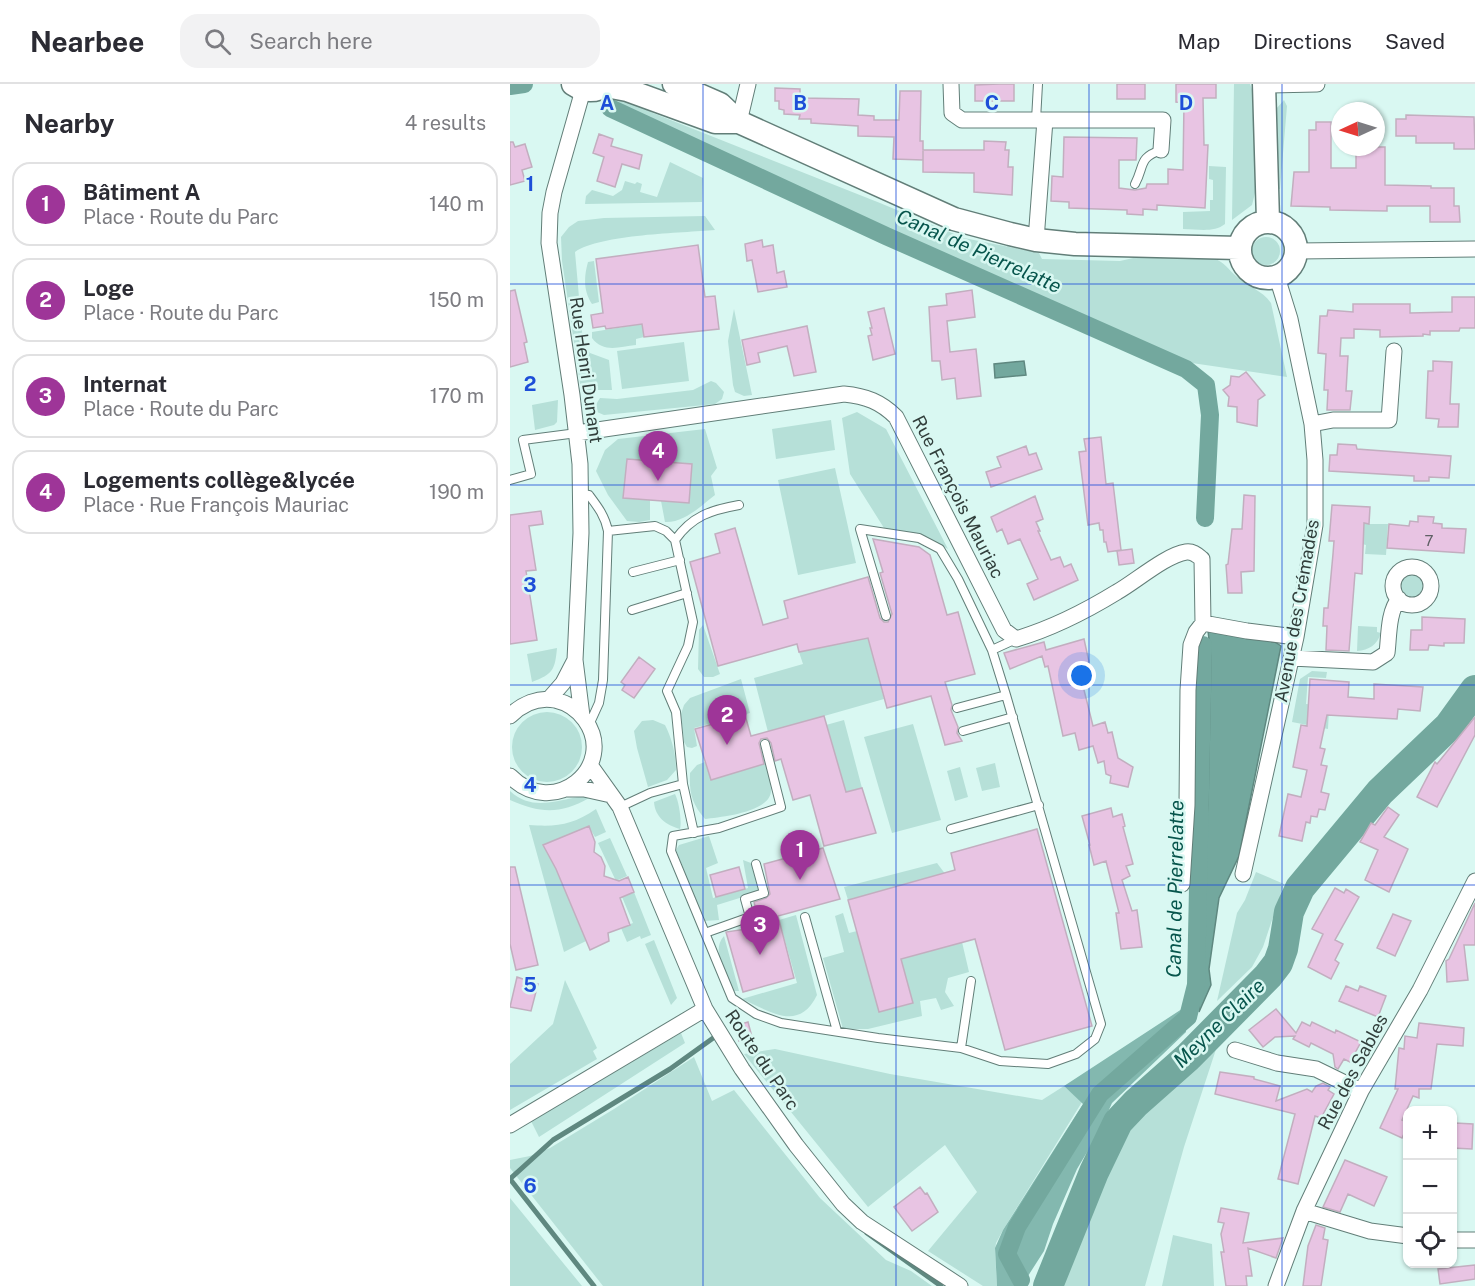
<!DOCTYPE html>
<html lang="en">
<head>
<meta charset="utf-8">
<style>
	:root { --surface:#fff; --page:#f2f2f3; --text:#2b2b33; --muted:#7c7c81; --line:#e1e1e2; --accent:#9e3598 }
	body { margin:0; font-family:"Public Sans",sans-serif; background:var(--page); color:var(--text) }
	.controls { position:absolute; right:18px; bottom:18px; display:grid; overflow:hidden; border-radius:12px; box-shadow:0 2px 4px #0004 }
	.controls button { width:54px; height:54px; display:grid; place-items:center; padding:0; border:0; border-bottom:2px solid var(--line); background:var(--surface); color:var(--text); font:30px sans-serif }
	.compass { position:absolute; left:821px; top:18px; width:54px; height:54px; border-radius:50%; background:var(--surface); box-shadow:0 2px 4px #0004; rotate:266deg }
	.you { position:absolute; left:572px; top:592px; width:21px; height:21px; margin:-15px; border:4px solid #fff; border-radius:50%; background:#1a73e8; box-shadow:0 0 0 9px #1a73e833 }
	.badge { display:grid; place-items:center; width:39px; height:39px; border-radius:50%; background:var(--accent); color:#fff; font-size:20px; font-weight:700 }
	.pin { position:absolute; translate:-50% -50px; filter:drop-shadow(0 2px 3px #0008) }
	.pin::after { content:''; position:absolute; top:32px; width:21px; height:18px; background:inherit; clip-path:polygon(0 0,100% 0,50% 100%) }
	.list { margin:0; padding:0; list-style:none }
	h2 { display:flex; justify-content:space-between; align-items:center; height:78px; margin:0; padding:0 24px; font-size:26px }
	h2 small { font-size:20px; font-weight:400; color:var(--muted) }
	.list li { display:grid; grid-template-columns:39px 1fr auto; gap:18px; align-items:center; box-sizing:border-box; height:84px; margin:0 12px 12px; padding:0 12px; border:2px solid var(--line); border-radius:18px }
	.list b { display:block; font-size:22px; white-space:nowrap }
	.list p { margin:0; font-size:20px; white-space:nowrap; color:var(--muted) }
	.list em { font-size:20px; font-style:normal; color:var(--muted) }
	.icon { flex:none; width:33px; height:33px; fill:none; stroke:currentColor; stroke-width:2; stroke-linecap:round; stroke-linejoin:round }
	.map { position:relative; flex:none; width:965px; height:1202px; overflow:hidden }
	header { display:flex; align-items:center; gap:36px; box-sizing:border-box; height:84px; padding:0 30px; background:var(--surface); border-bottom:2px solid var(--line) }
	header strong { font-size:28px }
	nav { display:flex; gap:33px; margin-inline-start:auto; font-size:21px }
	.search { width:420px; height:54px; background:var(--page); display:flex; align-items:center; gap:15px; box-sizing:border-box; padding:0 21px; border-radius:18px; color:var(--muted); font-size:22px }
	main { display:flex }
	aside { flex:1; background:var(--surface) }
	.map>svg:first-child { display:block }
	.green { fill:#b6e0d8 }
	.forest { fill:#83b8af }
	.water { fill:#73a89e; stroke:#5f8880; stroke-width:1.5 }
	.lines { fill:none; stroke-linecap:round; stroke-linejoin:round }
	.stream { stroke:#5f8880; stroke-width:5 }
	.canal { stroke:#73a89e; stroke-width:18 }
	.river { stroke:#73a89e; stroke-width:30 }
	.building { fill:#e8c4e3; stroke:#c2aebf; stroke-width:1.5 }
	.lane-casing { stroke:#627e78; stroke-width:10 }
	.street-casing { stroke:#627e78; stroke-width:17 }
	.secondary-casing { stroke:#627e78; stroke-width:25 }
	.lane { stroke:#fff; stroke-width:8 }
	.street { stroke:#fff; stroke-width:15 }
	.secondary { stroke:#fff; stroke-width:22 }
	.grid { fill:none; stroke:#1d4ed8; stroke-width:1.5; stroke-opacity:0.55 }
	.labels { text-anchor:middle; stroke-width:5; stroke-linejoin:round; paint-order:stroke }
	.number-label { font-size:15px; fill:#5f6065 }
	.street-label { font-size:18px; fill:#313e3b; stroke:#d9f8f2 }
	.water-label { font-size:20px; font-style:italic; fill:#07554c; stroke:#d9f8f2 }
	.grid-label { font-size:20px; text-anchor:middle; font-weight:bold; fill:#1d4ed8; stroke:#d9f8f2; stroke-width:5; stroke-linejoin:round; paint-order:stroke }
</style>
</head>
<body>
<header>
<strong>Nearbee</strong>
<div class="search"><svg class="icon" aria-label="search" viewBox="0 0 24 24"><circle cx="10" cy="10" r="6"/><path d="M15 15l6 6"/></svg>Search here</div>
<nav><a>Map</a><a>Directions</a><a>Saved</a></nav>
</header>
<main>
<aside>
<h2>Nearby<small>4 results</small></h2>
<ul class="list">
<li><span class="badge">1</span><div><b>Bâtiment A</b><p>Place · Route du Parc</p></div><em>140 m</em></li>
<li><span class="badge">2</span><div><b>Loge</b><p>Place · Route du Parc</p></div><em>150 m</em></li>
<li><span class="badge">3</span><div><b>Internat</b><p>Place · Route du Parc</p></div><em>170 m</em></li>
<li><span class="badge">4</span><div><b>Logements collège&amp;lycée</b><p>Place · Rue François Mauriac</p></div><em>190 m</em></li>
</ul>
</aside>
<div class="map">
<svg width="965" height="1202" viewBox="0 0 965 1202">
	<rect width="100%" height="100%" fill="#d9f8f2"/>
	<!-- green -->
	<path class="green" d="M724,0H740L746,16L745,109L742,121L722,136Z
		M109,12L143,29L370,119L454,154L529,169L532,175L610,177L632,172L704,174C715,179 718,185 726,192C738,203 752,206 761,219L777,293L675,278L350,137L94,17Z
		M774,16L777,22L770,105H768L766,25Z
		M160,78L193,94L192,118L75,120L76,112L82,106L103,112L112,106L115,97L125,100L127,98L132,100L130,108L147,113Z
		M699,82L716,83L715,140C704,149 687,145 673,145V128L700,127V116H703V96L699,95Z
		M195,132L205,146C172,149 91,150 65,168L73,258L80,269L99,276L102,306H71L52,177L51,153L59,143L68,137L94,134Z
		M742 167a14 14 0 1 1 28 0a14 14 0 1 1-28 0Z
		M84,177L89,218L82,220C73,207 74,192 78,178Z
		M224,225L242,311L234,312L225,308L223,301L218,257Z
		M132,240L134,253L126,255V261C109,263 93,269 82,254V248Z
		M174,258L179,297L112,305L107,267Z
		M201,297L206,299L214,308L212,315L205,320L94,331L87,328L85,322L90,314L107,315L183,306Z
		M48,316L47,338L44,341L25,346L22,321Z
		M347,328L376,345L438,465L422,456L374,444L340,390L332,334Z
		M321,336L325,366L266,375L262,345Z
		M195,345L207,384L201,392L205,411C191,422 174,439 155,438L151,417L179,419L182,380L117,375L113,414L140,416V436L129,438L117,437L98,411L86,387L95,366L108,355Z
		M325,384L346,479L288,491L268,396Z
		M854,440H878L876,471L855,470L856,461L852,460Z
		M891 502a11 11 0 1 1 22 0a11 11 0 1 1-22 0Z
		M193,541L210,590L203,593H194L188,585L189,546Z
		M848,542L867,543V548L871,549C867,561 859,566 847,567Z
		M358,554L374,615L258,648L244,594L293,580L289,568Z
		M47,564C45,586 43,590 22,598L17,570Z
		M802,587L817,588L816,594L798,593L796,620L807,621L819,626L818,645L782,638L790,595Z
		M231,595L240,629L184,644L187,662L182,664L177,663L174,658L171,630L174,621L180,614Z
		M2 663a35 35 0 1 1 70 0a35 35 0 1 1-70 0Z
		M143,636L155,641C162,655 166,670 166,686L157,696L138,703L127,664L124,647L132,637Z
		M334,636L352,704L336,708L316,641Z
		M403,640L431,736L382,749L354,653Z
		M249,659C253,674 260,690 261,705C263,728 212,733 195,735C182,720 179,709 180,689L187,681L195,678L201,696L250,681L244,661Z
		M485,679L490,703L472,707L466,684Z
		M450,683L458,713L445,717L437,687Z
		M0,707C25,730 51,713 79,712V714C50,731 29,729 0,716Z
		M165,710C169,717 172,738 170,745C156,741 145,733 144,718Z
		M86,725L96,748L85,753L79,743L34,761L46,785L76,857L54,868L19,741C48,743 62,741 86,725Z
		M199,752L208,779L196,784L203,814L238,804L233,776L241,779L249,808L207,821L209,836L194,837L166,766L169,761Z
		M100,754L117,792L106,797L88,759Z
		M427,779L439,795L425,792L338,816L334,803Z
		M746,788L774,800L753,863L742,883L707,917L727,829L735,816Z
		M124,808L141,851L131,855L130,852L117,858L111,844L123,839L112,813Z
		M333,829L339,849L347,847L370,928L403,919L391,875L452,858L459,888L438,894L435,908L444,922L431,926L426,914L410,917L412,932L358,945H333L313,874L334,868L325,832Z
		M286,831L307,911C289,948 261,928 232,915L287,899L269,836Z
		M214,852L229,907H224C217,892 200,867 214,852Z
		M144,856L167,914L161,921L135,860Z
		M55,896L87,964L83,967L87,975L0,1026V980L43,940Z
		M171,949L175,959L29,1053L21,1037Z
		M711,950L674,1063L635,1202H545L579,1116L603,1062L624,1032Z
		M265,965L380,990L532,1016L554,1002L572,1018L493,1146L486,1159L485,1167L487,1202H473L418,1167L467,1108L435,1061L358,1123L234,970Z
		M184,973L202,1017L224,1006L310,1114L376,1176L401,1187L422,1202H93L0,1084V1076L20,1072L40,1064L104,1025Z
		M0,1114L72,1202H0Z
		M663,1151L702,1160L704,1202H652Z"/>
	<!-- forest -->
	<path class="forest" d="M678,921L675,937L676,948L602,1019L589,1048L567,1085L543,1140L534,1167L518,1192L508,1202H487L485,1164L493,1146L573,1020L554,1002Z"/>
	<!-- water -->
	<path class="water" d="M514,277L516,291L485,294L484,280Z
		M698,547L762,556L771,562L729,772L709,814L699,885L701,901L689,928L693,781L698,720L701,572Z"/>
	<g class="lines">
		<!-- stream -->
		<path class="stream" d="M0,1095L43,1056L160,985L206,952L207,955
			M0,1095L84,1202
			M357,1149L431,1202"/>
		<!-- canal -->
		<path class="canal" d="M0,2L14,0
			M100,24L376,152L676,285L696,301L700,331L695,434
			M511,1196L497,1170L507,1143L590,1010L678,933L686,901L693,561"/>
		<!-- river -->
		<path class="river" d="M538,1202L584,1088L608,1038L626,1019L678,973L758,892L768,879L773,865L779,828L790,804L870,708L939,642L965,606"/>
	</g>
	<!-- building -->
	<path class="building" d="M489,0H504V17H465V1Z
		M607,0H635V15H607Z
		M666,0H706V14H693L694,61H698L695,124L647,121V126L633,125V131L617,130V126L559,124V118L541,117L542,92L553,93L554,53L627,54L626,76H609V104L625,106L636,104L637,100H658V85L673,86L674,19L666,18Z
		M265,4L290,5V14L349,15L348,31L364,32V36H389L390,7H411L410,57H413V66H474V57L496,58L495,66H499L498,83H503L502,111L464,108V89L413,88V67V76L383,75L384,53L348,52V42L301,39V35H289L290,31L274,30V26L269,25V17H265Z
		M896,31L964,33L965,65H944V59H906V52H886V35H896Z
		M806,38H821V84H846V63H875V101L921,102V104H944V122H949L950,138H920V122H877V127L820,126V123L781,122L784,88H799V46H806Z
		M89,50L103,55L101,62L132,71L129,85L112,80L105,103L87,97L94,73L83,69Z
		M0,58H3L5,63L15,60L22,83L12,86L15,97L0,101Z
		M252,156L253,163L263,161L267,189L274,187L277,203L248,208L242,176L237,177L235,160Z
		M188,161L195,213L205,212L209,245L134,253L132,240L96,245L95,242L83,244L81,231L93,229L86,175Z
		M5,206L17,258L14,259L18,278L0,283V207Z
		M462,206L465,233L437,237L440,268L466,265L471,312L447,315L445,294L432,296L430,277H422L419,223L437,221L436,210Z
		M942,213H965V244H950L949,247H920V251L913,250V252L870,253V246L844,245V254H831L830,272H838L836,307H842L840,326H817L818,306H814L816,270L808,269L810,232H817L818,226L843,228V220H900V229L942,228Z
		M374,224L385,270L363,276L358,252L362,251L360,244H362L358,228Z
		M297,242L306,288L284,292L277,262L248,269L250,278L237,281L232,256Z
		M923,277L942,278L940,320H949L948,343H928L929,335L916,334L918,287H923Z
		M736,288L755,311L748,316L747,342L727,338V323L718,322L719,313L713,306L720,301L721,292L729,293Z
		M591,353L596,400L603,399L611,466L598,468L596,458H594L593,446H590L589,439L578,441L569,368L576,367L574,355Z
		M828,360L846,361L847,365L941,372L939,394L919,393V397H904V392L819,387L820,371H827Z
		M516,362L519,371L526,369L532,385L481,403L476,388L491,383L487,373Z
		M117,375L182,380L179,419L113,414Z
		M734,411L745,412L744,487L731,488L732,509H718L716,481L718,480L722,445H732Z
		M525,412L533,435L526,438L530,447H528L541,476L550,473L554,483L561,480L568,496L524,516L517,500L528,495L510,455L498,460L492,445L487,448L481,433Z
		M822,421L860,423L859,440L854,439L852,490L845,489L839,567L816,566L817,542H813L814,524H818L823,470L824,457H819Z
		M31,427L33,440L19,442L26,486L16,487L27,556L0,560V431Z
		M908,432L924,433L923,439L932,440V444L956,445L954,469L877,464L879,440L899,442L900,437L908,438Z
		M225,444L253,541L278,534L274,517L358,493L370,534L374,538H378L382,530L370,489L373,488L363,455L409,463L420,471L437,531L448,528L465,590L435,598L442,621L441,626L448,643L447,649L452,657L435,661L421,612L377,624L358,554L289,568L287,560L208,582L180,478L210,469L205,450Z
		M622,465L624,479L609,481L607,467Z
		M912,533L955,535L954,559H934V562L919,561L918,566H900L901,546H912Z
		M574,555L579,578L568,582L583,642L595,638L598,649L602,648L608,674L623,683L618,703L600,699L601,692L596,690L594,677L588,679L583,662L569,666L565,649L553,652L538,582L535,583L532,572L500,585L494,569L534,558L536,566Z
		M129,573L145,585L124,614L112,606L115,601L111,598Z
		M800,595L839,598L838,613L864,615V600L913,603L910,627L888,625L887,635L817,631L810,664L815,665L811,681L817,682L811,708L819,710L815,726L809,725L807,733L801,732L800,739L796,738L792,757L769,752L778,710L791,713L794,700L797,686L783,683L791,641L797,642Z
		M235,631L241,652L314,632L336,708L352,704L366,749L314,762L300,711L283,716L271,675L265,677L261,659L257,654L251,655L249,659L254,680L201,696L185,645Z
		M965,633V651L927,723L907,713L925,678L927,680Z
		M878,723L889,731L874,753L898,765L879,808L855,796L868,766L850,758L861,739L865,741Z
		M601,724L603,733L612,730L615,742L613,743L623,780L616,782L620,792L612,796L622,827L627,826L632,863L611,865L606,829H609L596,777L584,781L579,761H580L572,732Z
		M79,742L85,758L84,768L91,773L95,782L94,792L109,797L118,793L124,808L110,814L120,841L98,849L99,857L80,866L46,785L33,761Z
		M527,745L582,942L495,966L465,855L391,875L403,919L369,928L338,816L445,786L441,769Z
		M313,764L330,815L268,832L284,894L233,908L216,848L250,843L244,818L256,814L260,810L254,780Z
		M0,783H5L28,881L6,886L0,860Z
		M229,783L235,805L206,813L200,791Z
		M825,804L834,809L836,805L849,813L825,856L833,860L825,876L829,879L821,895L798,883L813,850L802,845Z
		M965,819V861H954L958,896L937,898L936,877L939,875Z
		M883,830L901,837L885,872L867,864Z
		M7,893L28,900L21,927L0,923Z
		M836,902L848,907L850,902L876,912L868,933L829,917Z
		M766,925L786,949L792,938L800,942L802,938L825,949L826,946L851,958L840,978L834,975L828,985L825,983L823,970L801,959L799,963L783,955L785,952L765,953L753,963L739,946Z
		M238,938L242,953L229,957L225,942Z
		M909,939L954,944L953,962L927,960L921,1005H909V1014L903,1012L892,1036L897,1038V1043L892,1054L870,1044L888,1005H885L889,964L894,965L895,952L907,954Z
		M710,988L744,993V995L770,1002L766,1017L797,1005L802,1008L806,1002L813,999L820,1003L818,1006L824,1010L811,1034L805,1032L788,1100L768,1095L785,1030L705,1010Z
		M945,1039L963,1040L962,1065L942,1064V1043L945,1044Z
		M835,1076L877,1093L864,1122L838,1110L830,1128L813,1123Z
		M410,1103L415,1110L417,1109L428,1128L402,1147L384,1123Z
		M711,1124L739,1129L733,1159L773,1154L766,1174L738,1164L742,1192H736L737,1202H716L711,1168H714L711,1150L714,1139L708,1138Z
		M806,1141L815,1144L813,1155L818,1156L811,1202H793L798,1162Z
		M965,1181V1195L930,1200L928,1185Z"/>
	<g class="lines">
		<!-- lane casing -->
		<g class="lane-casing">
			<path id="lane" d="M526,36L528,0
				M625,100C635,81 628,74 651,66
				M0,396L21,390L13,356L67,349
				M71,410L79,411C88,423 95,432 98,447L93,596L89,619L79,641
				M98,447L145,442L156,447L165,456
				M123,488L170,476
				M122,526L177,509
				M482,566L506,555
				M447,624L496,611
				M453,647L503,633
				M255,660L271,723L209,744L163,752L161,767L222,914L246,930L271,939L368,954L451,964L490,977L538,980L566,970L585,955L591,940L496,611L482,566L448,495L430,465L409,454L350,445L376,532
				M110,723L140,709L173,700
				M441,745L529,721
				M184,749L173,700L166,628L157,607L178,562L183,538L165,456C182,432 201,426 229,421
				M295,833L327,947
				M195,849L240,833L235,815L254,809L246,780
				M451,964L461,897"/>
		</g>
		<!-- street casing -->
		<g class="street-casing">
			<path id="street" d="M441,0L442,29L452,36H653L651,66
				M754,1L807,0
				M229,38L238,0
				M526,156L535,36
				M787,167L965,165
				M802,340L823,336H879L884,267
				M67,349L334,310C356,312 371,318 386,333L494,546L506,555C540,545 576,527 607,508C625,498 656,471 676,468C683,467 687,471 692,475L693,539L737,547L786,553
				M883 502a19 19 0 1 1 38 0a19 19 0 1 1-38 0Z
				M781,574L863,578L877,569C879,554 878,527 889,515
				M39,615L53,599L65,576
				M0,632C12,620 28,613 45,616C58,619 68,626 75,636C108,682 44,737 0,692
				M72,632L65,576L71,449L70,380L62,311L39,159L40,129L44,108L73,6
				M80,681L110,723L195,925L232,985L286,1061L333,1120L352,1138L450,1202
				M57,705H74L101,711
				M733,790L786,553L805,441V376L802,340L780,235L767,193
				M672,800L677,721L678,606L681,561L686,548L693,539
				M725,966L767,979L806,985L851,1007
				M0,1041L195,925
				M794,1127L860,1147L898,1152
				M942,1156H965
				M766,1202L794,1127L851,1007L910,906L965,797"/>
		</g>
		<!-- secondary casing -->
		<g class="secondary-casing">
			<path id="secondary" d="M63,0C75,8 86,8 98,0
				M164,0L210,20L229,38L444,135L500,150L526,156L565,160L729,164
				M754,0L758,137
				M96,2L117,6L205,38H229
				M730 166a28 28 0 1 1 56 0a28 28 0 1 1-56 0Z"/>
		</g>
		<!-- lane -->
		<use href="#lane" class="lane"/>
		<!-- street -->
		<use href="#street" class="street"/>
		<!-- secondary -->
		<use href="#secondary" class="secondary"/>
	</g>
	<!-- grid -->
	<path class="grid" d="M193,0V1202M386,0V1202M579,0V1202M772,0V1202M0,200H965M0,401H965M0,601H965M0,801H965M0,1002H965"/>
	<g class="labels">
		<!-- number labels -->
		<g class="number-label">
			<text x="919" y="462">7</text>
		</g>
		<!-- street labels -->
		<g class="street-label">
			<text transform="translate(76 286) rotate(82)" y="6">Rue Henri Dunant</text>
			<text transform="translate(448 413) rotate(63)" y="6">Rue François Mauriac</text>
			<text transform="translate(787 527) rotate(-80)" y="6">Avenue des Crémades</text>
			<text transform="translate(252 976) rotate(56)" y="6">Route du Parc</text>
			<text transform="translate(843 988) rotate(-62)" y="6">Rue des Sables</text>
		</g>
		<!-- water labels -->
		<g class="water-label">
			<text transform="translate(469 167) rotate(24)" y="7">Canal de Pierrelatte</text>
			<text transform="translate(665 805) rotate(-89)" y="7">Canal de Pierrelatte</text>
			<text transform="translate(709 939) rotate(-44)" y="7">Meyne Claire</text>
		</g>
	</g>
	<g class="grid-label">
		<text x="97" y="26">A</text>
		<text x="290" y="26">B</text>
		<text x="482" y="26">C</text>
		<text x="676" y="26">D</text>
		<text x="20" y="107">1</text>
		<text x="20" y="307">2</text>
		<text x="20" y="508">3</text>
		<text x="20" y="708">4</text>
		<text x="20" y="908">5</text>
		<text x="20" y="1109">6</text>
	</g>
</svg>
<div class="controls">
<button>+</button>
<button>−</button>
<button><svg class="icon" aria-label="locate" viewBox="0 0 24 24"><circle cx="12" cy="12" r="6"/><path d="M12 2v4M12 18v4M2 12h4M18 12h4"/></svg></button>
</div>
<svg class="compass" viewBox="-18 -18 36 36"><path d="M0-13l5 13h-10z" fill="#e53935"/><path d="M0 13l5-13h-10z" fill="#7c7c81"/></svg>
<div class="you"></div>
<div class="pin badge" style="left:290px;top:796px">1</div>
<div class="pin badge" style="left:217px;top:661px">2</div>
<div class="pin badge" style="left:250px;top:871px">3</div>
<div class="pin badge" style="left:148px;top:397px">4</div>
</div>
</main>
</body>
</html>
